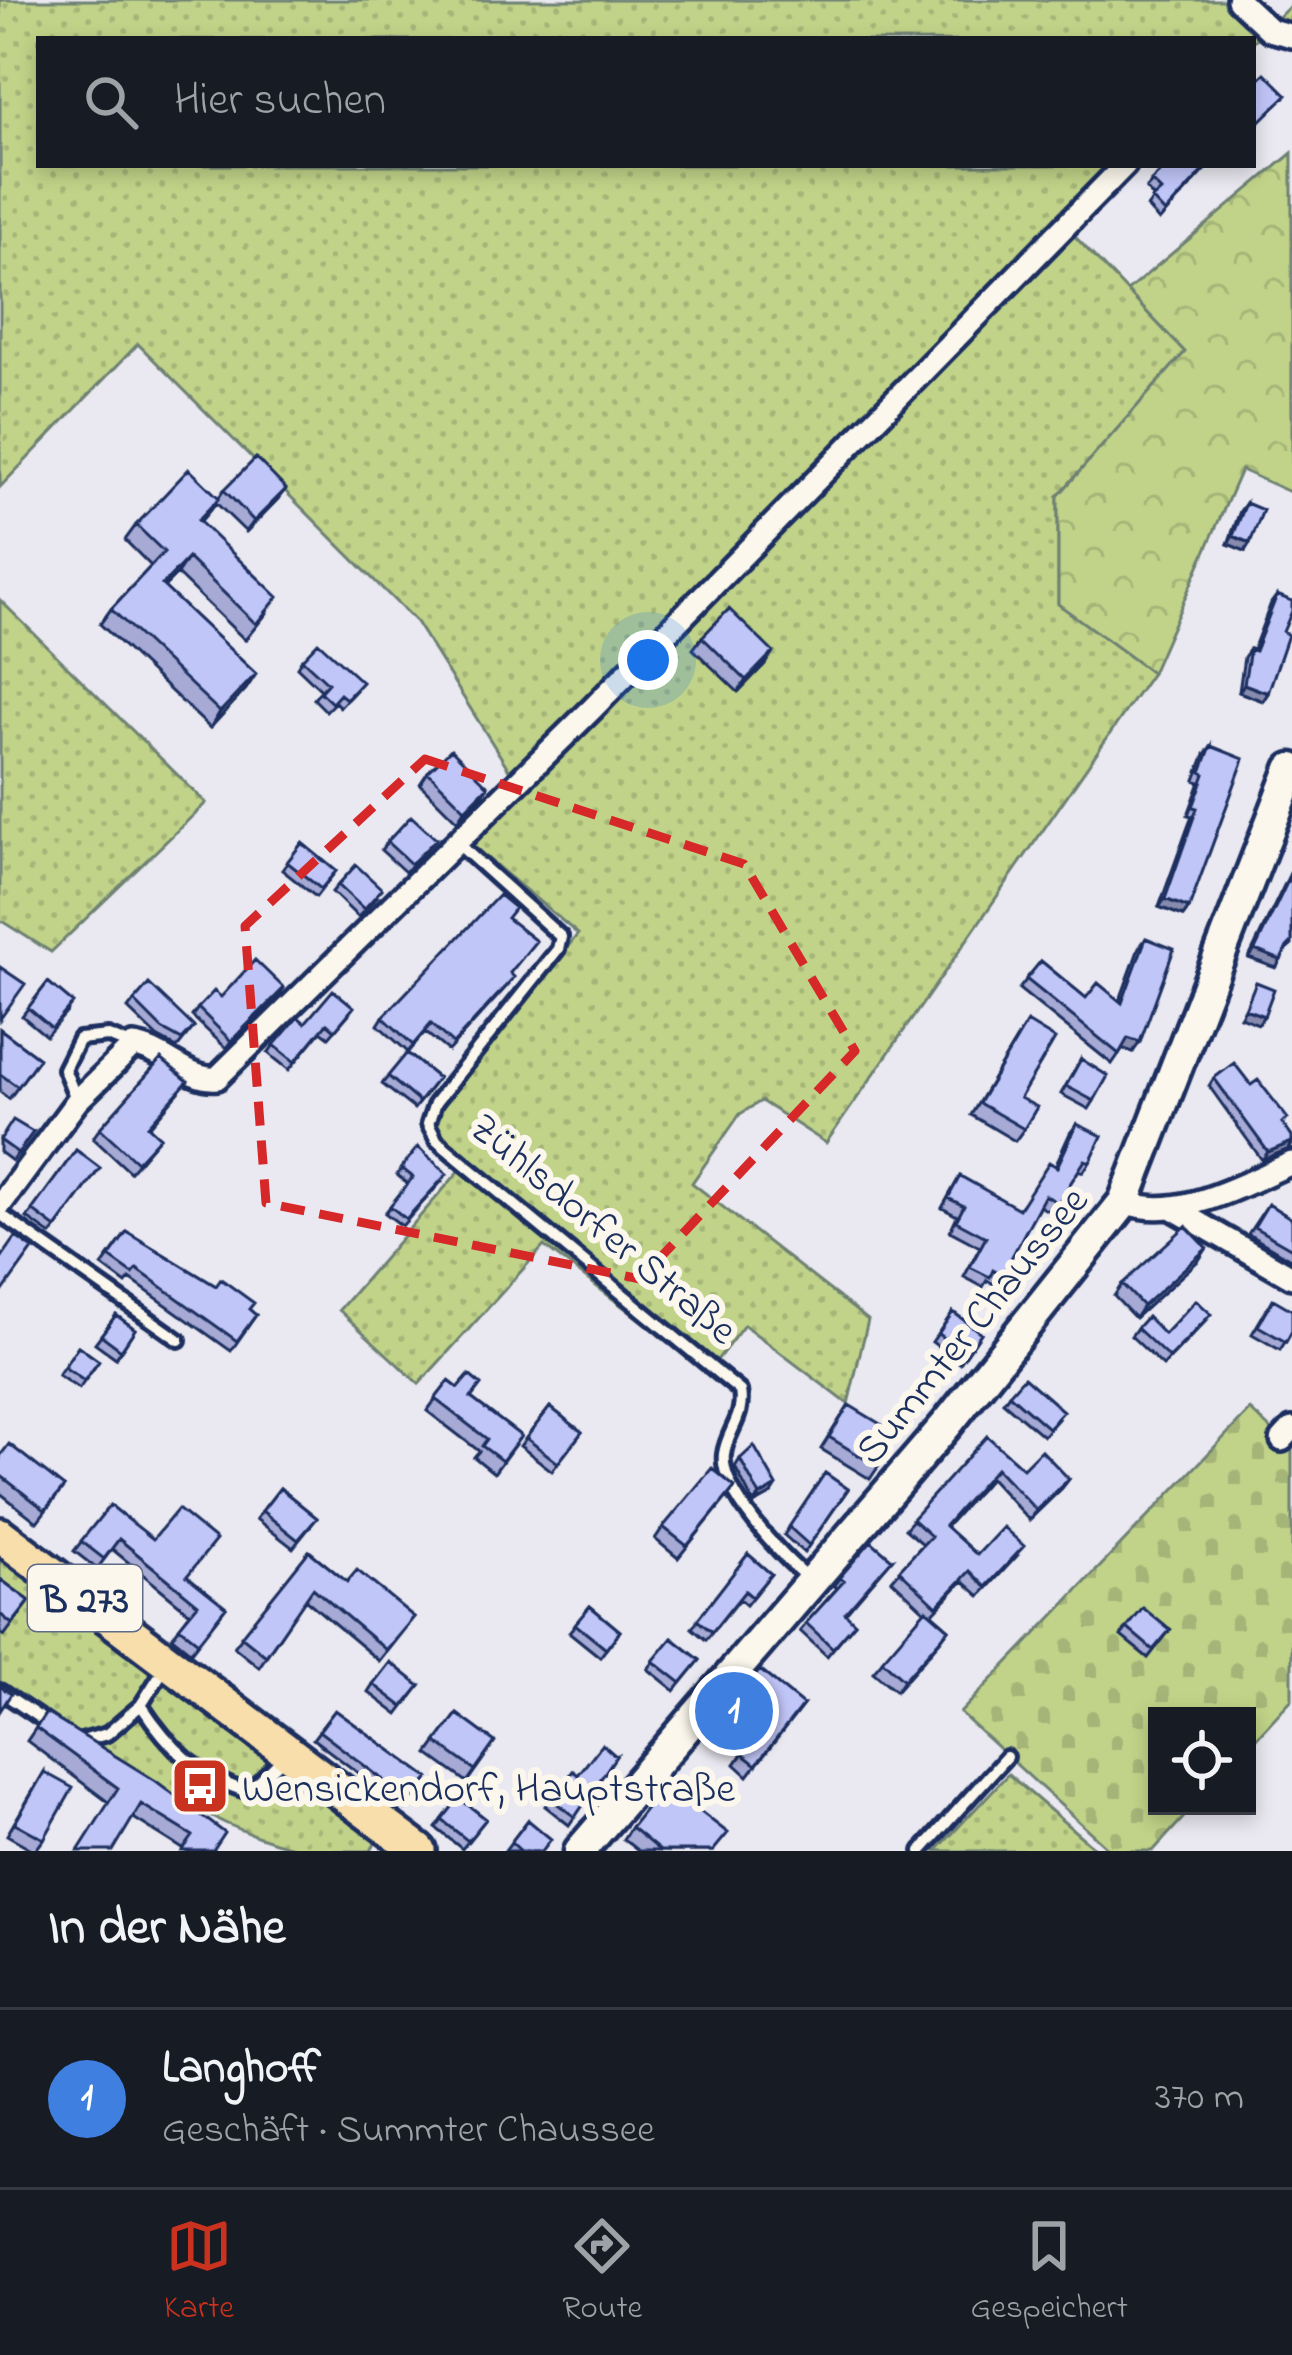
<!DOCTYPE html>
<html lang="de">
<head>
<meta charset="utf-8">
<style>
	:root { --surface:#171b24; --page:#20242c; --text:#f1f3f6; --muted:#9ea1a6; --line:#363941; --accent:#c8321e }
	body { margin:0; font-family:"Indie Flower",sans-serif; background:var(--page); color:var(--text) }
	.controls { position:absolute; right:36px; bottom:36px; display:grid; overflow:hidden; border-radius:0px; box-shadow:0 6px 18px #0003 }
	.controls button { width:108px; height:108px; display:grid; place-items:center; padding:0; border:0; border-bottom:3px solid var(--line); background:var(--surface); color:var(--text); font:60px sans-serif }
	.you { position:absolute; left:648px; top:660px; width:42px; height:42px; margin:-30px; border:9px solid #fff; border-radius:50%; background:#1a73e8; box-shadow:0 0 0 18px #1a73e833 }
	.badge { display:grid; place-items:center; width:78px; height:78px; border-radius:50%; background:var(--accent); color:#fff; font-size:39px; font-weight:700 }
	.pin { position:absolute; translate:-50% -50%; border:6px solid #fff; box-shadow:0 3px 12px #0006 }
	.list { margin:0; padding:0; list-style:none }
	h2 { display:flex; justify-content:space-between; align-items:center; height:156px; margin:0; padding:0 48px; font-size:51px }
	h2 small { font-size:39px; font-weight:400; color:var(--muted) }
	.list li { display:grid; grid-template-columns:78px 1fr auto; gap:36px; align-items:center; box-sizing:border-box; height:180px; padding:0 48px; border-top:3px solid var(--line) }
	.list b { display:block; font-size:45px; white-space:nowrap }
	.list p { margin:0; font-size:39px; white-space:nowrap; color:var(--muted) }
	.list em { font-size:39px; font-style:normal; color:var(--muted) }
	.icon { flex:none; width:66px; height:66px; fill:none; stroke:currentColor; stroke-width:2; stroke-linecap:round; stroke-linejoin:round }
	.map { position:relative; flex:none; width:1292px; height:1851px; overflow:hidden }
	.search { position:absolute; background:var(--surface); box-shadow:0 6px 18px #0003; left:36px; right:36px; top:36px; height:132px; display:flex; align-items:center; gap:30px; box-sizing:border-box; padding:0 42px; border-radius:0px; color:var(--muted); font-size:45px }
	.sheet { height:336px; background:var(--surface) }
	nav { display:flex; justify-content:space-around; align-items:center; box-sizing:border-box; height:168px; border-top:3px solid var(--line); background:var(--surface); font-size:33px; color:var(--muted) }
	nav a { display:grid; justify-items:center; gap:6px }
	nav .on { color:var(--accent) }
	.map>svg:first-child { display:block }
	.grass { fill:url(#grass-dots); stroke:#6e8173; stroke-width:3 }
	.forest { fill:url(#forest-crowns); stroke:#6e8173; stroke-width:3 }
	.cemetery { fill:url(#cemetery-stones); stroke:#6e8173; stroke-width:3 }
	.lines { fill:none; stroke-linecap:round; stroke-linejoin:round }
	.service-casing { stroke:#1b2f5e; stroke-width:20 }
	.minor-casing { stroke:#1b2f5e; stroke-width:30 }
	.secondary-casing { stroke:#1b2f5e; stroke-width:39 }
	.primary-casing { stroke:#1b2f5e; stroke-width:42 }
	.service { stroke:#fbf7ec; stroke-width:10 }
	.minor { stroke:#fbf7ec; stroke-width:21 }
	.secondary { stroke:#fbf7ec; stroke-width:30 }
	.primary { stroke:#f8deab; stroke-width:33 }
	.wall { fill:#a6aad5; stroke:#1b2f5e; stroke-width:3 }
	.shaded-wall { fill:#878bae; stroke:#1b2f5e; stroke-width:3 }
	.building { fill:#c1c6f8; stroke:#1b2f5e; stroke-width:3 }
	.marked { fill:none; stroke:#d62828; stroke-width:9; stroke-dasharray:24 15; stroke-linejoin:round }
	.labels { text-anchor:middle; stroke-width:12; stroke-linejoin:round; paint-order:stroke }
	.shield { fill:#fbf7ec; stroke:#5e6b89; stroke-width:3 }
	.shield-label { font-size:39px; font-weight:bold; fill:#1b2f5e }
	.street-label { font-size:42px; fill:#1b2f5e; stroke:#fbf7ec }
	.poi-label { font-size:42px; fill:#1b2f5e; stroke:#fbf7ec; text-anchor:start }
</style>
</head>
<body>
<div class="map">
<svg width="1292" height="1851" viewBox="0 0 1292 1851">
	<defs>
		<pattern id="grass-dots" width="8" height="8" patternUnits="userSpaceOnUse" patternTransform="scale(3)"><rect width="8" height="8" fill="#c1d388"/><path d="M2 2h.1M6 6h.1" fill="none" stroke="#a5b578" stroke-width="1.8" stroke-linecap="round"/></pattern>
		<pattern id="forest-crowns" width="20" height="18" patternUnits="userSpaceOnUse" patternTransform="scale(3)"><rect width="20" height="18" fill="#c1d388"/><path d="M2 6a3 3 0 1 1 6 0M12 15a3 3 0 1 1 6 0" fill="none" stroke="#a5b578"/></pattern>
		<pattern id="cemetery-stones" width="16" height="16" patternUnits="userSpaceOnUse" patternTransform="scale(3)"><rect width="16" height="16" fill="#c1d388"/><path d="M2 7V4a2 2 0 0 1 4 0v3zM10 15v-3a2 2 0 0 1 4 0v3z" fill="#a5b578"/></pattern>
	</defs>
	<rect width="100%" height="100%" fill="#eae8f0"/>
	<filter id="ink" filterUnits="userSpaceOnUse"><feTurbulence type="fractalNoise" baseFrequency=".00833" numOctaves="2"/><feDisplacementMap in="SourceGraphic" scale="24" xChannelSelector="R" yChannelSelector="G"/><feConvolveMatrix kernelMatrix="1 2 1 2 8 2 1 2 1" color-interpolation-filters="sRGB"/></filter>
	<g filter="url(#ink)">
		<!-- grass -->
		<path class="grass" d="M0,0H1224L1260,35L1292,4V45L1260,35L1253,42L39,39V165H1124L1063,224L1185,352L1058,496V603L1152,673L826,1143L761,1101L740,1114L692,1183L868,1320L848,1404L744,1325L708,1372L544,1246L419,1384L339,1310L467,1162L431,1126L460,1080L578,934L473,846L523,792L416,622L138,344L0,487Z
			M0,600L206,803L51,952L0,920Z
			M0,1552L379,1836L371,1851C350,1851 327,1851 306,1850C196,1828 94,1743 0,1684Z
			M1008,1774L1098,1851H936Z"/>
		<!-- forest -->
		<path class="forest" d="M1292,153V493L1241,470L1152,673L1058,604V496L1185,352L1127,291Z"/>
		<!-- cemetery -->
		<path class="cemetery" d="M1250,1410L1292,1449V1699L1247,1748V1716H1157V1806H1194L1153,1851H1111L960,1713Z"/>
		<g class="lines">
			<!-- service casing -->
			<g class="service-casing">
				<path id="service" d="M456,842L561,937L558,949L435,1103L428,1124L437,1141L740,1391C745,1417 727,1431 724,1454C719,1491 782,1557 808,1578
					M77,1101L64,1069L79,1039L108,1036L133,1046
					M0,1214L179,1340
					M167,1664L141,1705C169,1748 200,1778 249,1792L286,1755
					M0,1691L52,1726
					M78,1742L107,1734L141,1705
					M921,1851L1006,1757"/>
			</g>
			<!-- minor casing -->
			<g class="minor-casing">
				<path id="minor" d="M1238,0L1270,30L1292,36
					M1124,1202C1180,1222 1240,1185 1292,1163
					M0,1205L77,1101L133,1046C163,1049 188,1081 217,1078L592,709L1125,165
					M1174,1209L1292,1277
					M1282,1440L1292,1429"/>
			</g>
			<!-- secondary casing -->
			<g class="secondary-casing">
				<path id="secondary" d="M580,1851L947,1424L1124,1202L1292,769"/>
			</g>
			<!-- primary casing -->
			<g class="primary-casing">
				<path id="primary" d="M0,1535L419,1851"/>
			</g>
			<!-- service -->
			<use href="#service" class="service"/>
			<!-- minor -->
			<use href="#minor" class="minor"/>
			<!-- secondary -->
			<use href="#secondary" class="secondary"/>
			<!-- primary -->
			<use href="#primary" class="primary"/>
		</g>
		<!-- wall -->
		<path class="wall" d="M1168,165H1210L1159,221L1147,207L1154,198L1146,189Z
			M224,490L277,500L246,532L216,503L200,522L267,613L245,640L177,574L164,587L256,674L246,689L210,728L100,624L111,609L151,566L125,540L136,525L219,497Z
			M1246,503L1245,551L1228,544L1240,511Z
			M1277,595L1283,632L1268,693L1263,701L1239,692L1244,657L1250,649L1253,650L1271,603Z
			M702,637L765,664L738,692L693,649Z
			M302,659L356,690L340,707L335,702L326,711L314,699L321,690L297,667Z
			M1211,746L1189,908L1183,916L1159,907L1192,816L1188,815L1200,782L1195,780L1205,754Z
			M428,772L480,798L457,821L420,784Z
			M436,839L405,872L381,850L387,842Z
			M302,843L336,871L316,897L282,870Z
			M1292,869V945L1285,951L1276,968L1249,958Z
			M338,885L377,897L358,917L332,892Z
			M507,918L509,984L448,1051L425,1032L408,1052L378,1025L383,1017Z
			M1146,938L1133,1052L1123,1048L1112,1064L1019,989L1041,961L1086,998L1120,1000L1139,948Z
			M48,982L68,1011L46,1036L22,1016Z
			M279,996L226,1048L192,1016L198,1008L221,997Z
			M134,1001L194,1027L177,1048L157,1037L128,1009Z
			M348,1015L329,1037L321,1031L289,1070L268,1053L274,1045L305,1023Z
			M1027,1022L1020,1098L1024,1129L1015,1141L971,1115Z
			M0,1029L39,1058L9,1099L0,1092Z
			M407,1053L438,1078L414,1109L382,1084Z
			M1081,1059L1094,1101L1089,1109L1061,1094Z
			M1214,1078L1251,1085L1292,1137V1145L1289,1149L1262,1160L1209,1086Z
			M180,1091L149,1127L160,1137L130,1172L93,1138L100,1128Z
			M1077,1124L1090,1162L1083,1172L1079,1170L1051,1213L1040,1206L995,1285L987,1280L983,1287L964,1277L980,1247L950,1231L957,1216L942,1208L960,1176L1018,1209L1055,1166L1070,1133Z
			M33,1132L12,1161L0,1152V1138Z
			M418,1147L442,1181L402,1226L385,1213L408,1184L397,1175Z
			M76,1150L100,1168L51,1235L27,1218Z
			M1268,1204L1292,1219V1260L1248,1234Z
			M127,1232L216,1286L256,1315L231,1351L130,1279L126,1284L102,1266Z
			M1199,1260L1135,1318L1114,1296L1122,1284Z
			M1268,1307L1292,1331L1280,1350L1252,1334Z
			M953,1312L981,1333L960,1363L932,1342Z
			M116,1315L135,1329L116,1358L95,1343Z
			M1205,1322L1163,1366L1131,1336L1137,1328L1164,1334Z
			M78,1346L99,1361L79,1389L58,1375Z
			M449,1381L521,1436L494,1473L474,1457L479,1451L427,1411Z
			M1009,1394L1058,1419L1043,1436L1003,1402Z
			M550,1407L582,1432L552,1471L520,1446Z
			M841,1417L875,1436L878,1467L870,1479L821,1449Z
			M987,1436L1023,1468L1069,1479L1062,1488L1029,1520L990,1478L946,1527L977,1555L1017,1556L980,1596L963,1581L932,1614L949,1629L896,1691L873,1672L925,1611L892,1580L923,1544L905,1529Z
			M0,1456L64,1487L37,1522L0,1493Z
			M740,1459L772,1494L754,1504L735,1467Z
			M825,1473L848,1489L804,1553L784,1535Z
			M735,1487L678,1558L655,1539L663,1527Z
			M280,1488L317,1518L293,1548L256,1519Z
			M110,1505L187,1576L226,1607L191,1652L172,1637L190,1613L112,1549L97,1569L74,1551Z
			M309,1551L347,1582L414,1617L379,1661L305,1599L259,1667L234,1647Z
			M748,1554L771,1574L746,1605L739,1599L706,1640L692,1628Z
			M892,1559L845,1614L855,1623L827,1656L800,1631L837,1588L834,1586L839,1578Z
			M0,1579L30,1601L4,1636L0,1633Z
			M590,1606L620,1631L600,1657L569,1632Z
			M1127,1628L1170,1630L1148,1658L1121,1636Z
			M672,1638L700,1660L675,1691L648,1669Z
			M373,1684L420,1686L398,1715L368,1692Z
			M803,1705L748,1776L735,1764L743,1753L712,1727L720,1717Z
			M335,1710L429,1778L406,1809L313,1739Z
			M46,1713L213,1851H182L183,1849L108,1802L27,1741Z
			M457,1714L495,1742L467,1782L428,1754Z
			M616,1756L569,1825L545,1806L573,1771L578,1775Z
			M44,1772V1839L35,1851L7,1835Z
			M459,1798L486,1819L462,1849L436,1828Z
			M528,1820L542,1851H506L505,1850Z
			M631,1827L715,1851H638L623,1839Z"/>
		<!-- shaded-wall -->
		<path class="shaded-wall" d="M286,489L277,500L246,532L254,521Z
			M1233,536L1250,543L1245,551L1228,544Z
			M188,558L177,574L151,600L162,585Z
			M773,652L765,664L738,692L746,680Z
			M256,674L246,689L210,728L220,712Z
			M1244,684L1268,693L1263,701L1239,692Z
			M488,786L480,798L457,821L465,809Z
			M1165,899L1189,908L1183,916L1159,907Z
			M1255,950L1281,960L1276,968L1249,958Z
			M284,988L279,996L226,1048L231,1041Z
			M1245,1009L1264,1016L1258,1024L1240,1017Z
			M1128,1038L1140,1042L1133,1052L1121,1048Z
			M1292,1142L1289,1149L1262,1160L1268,1152Z
			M1207,1248L1199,1260L1135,1318L1143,1306Z
			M1069,1479L1062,1488L1029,1520L1036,1510Z
			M777,1486L772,1494L754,1504L760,1496Z
			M949,1629L940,1641L896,1691L904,1680Z"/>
		<!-- building -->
		<path class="building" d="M1265,73L1287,95L1257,124L1253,119V80L1255,82Z
			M1168,165H1209L1165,213L1152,199L1161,191L1151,181Z
			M256,458L286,489L254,521L224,490Z
			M189,469L219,498L198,520L278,597L256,624L188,558L162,585L256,674L220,712L111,609L164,552L136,525Z
			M1246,503L1263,510L1250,543L1233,536Z
			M1277,595L1292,601V611L1283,632L1288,635L1268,693L1244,684L1250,649L1255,651Z
			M729,609L773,652L746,680L702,637Z
			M318,642L362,682L346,699L340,694L332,703L320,692L328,683L302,659Z
			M1211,746L1244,759L1189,908L1165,899L1197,808L1193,807L1205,774L1201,772Z
			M451,749L488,786L465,809L428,772Z
			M411,816L436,839L411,864L387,842Z
			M302,843L336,871L321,889L287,862Z
			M356,865L382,889L364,909L338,885Z
			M1292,872V942L1287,947L1281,960L1255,950Z
			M499,895L515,908L507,918L536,941L510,973L514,977L453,1044L431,1024L413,1045L383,1017Z
			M1146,938L1174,949L1140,1042L1128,1038L1119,1054L1026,979L1041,961L1086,998L1098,983L1122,1003Z
			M255,960L284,988L231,1041L198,1008L214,991L221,997Z
			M0,967L25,984L0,1019Z
			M48,982L73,1003L52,1028L28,1008Z
			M1256,982L1274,989L1264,1016L1245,1009Z
			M149,984L194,1027L182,1040L162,1029L134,1001Z
			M333,990L354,1007L335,1030L327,1023L295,1062L274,1045L298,1017L305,1023Z
			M1027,1022L1055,1039L1020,1098L1037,1107L1024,1129L979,1103Z
			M0,1029L39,1058L18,1087L0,1074Z
			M407,1053L438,1078L419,1102L388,1076Z
			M161,1059L188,1081L148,1126L160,1137L137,1162L100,1128Z
			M1081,1059L1108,1076L1094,1101L1066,1086Z
			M1234,1063L1251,1085L1258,1080L1288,1119L1282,1123L1292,1137V1142L1268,1152L1214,1078Z
			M13,1120L33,1132L18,1153L0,1140Z
			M1077,1124L1102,1136L1090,1162L1085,1160L1058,1203L1045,1195L1002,1275L993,1270L990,1277L970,1267L986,1237L956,1221L964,1206L948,1198L960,1176L1019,1209L1049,1162L1057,1167Z
			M418,1147L447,1174L406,1219L390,1206L413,1177L401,1168Z
			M76,1150L100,1168L56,1228L32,1210Z
			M1268,1204L1292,1219V1249L1254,1227Z
			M1186,1226L1207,1248L1143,1306L1122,1284Z
			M127,1232L216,1286L221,1279L254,1303L249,1309L256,1315L237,1341L137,1269L133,1274L109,1257Z
			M16,1237L33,1249L0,1295V1260Z
			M1273,1299L1292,1310V1331L1286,1342L1258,1326Z
			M1196,1300L1211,1314L1169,1358L1137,1328L1147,1317L1164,1334Z
			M953,1312L981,1333L966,1355L938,1334Z
			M116,1315L135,1329L121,1350L101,1335Z
			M78,1346L99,1361L84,1381L64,1367Z
			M469,1375L481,1385L471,1398L521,1436L502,1461L482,1446L487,1439L435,1399L449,1381L458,1388Z
			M1024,1377L1063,1411L1048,1428L1009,1394Z
			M849,1405L882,1425L875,1436L891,1446L878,1467L829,1437Z
			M550,1407L582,1432L558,1463L526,1438Z
			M987,1436L1023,1468L1041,1450L1069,1479L1036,1510L996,1468L945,1526L977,1555L1003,1527L1024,1546L986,1587L970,1571L937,1606L899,1570L931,1536L912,1519Z
			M9,1444L64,1487L45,1510L0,1475V1456Z
			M754,1446L777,1486L760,1496L740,1459Z
			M712,1468L735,1487L687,1546L663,1527Z
			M825,1473L848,1489L809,1545L789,1527Z
			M280,1488L317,1518L298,1540L262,1511Z
			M110,1505L153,1539L178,1509L216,1540L187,1576L226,1607L198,1642L179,1627L198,1604L119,1539L104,1559L81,1541Z
			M871,1541L892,1559L845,1613L855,1623L833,1648L806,1623L844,1581L839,1578Z
			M309,1551L347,1582L357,1570L414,1617L386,1650L313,1588L266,1656L241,1636Z
			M748,1554L771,1574L752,1597L745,1591L712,1632L697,1620Z
			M0,1579L30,1601L12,1624L0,1614Z
			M590,1606L620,1631L606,1649L575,1624Z
			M1143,1608L1170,1630L1153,1650L1127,1628Z
			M926,1609L949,1629L904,1680L882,1660Z
			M672,1638L700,1660L681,1683L653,1661Z
			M390,1662L420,1686L403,1707L373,1684Z
			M760,1670L803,1705L756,1765L742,1754L751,1743L720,1717Z
			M0,1686L11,1694L0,1711Z
			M335,1710L429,1778L411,1801L319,1731Z
			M46,1713L156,1781L225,1833L213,1851H185L183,1850L193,1836L141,1804L113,1851H78L118,1788L36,1728Z
			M457,1714L495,1742L475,1770L436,1742Z
			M602,1744L616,1756L575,1817L551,1799L573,1771L578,1775Z
			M44,1772L73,1788L44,1839L15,1823Z
			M665,1784L728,1833L713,1851H660L631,1827Z
			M459,1798L486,1819L468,1841L442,1820Z
			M528,1820L551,1839L542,1851H521L511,1842Z"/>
	</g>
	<!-- marked area -->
	<path class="marked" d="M425,759L744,864L855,1051L640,1279L266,1203L245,926Z"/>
	<!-- icons -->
	<defs>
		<g id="bus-square" transform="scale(3)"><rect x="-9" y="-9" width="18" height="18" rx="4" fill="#c8321e" stroke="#fbf7ec"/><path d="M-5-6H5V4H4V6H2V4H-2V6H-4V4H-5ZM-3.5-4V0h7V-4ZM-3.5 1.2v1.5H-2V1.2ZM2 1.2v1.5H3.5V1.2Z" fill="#fff"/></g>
	</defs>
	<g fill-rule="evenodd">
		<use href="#bus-square" x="200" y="1786"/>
	</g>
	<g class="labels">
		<!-- shield labels -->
		<rect class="shield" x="28" y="1565" width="114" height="66" rx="9"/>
		<g class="shield-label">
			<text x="85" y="1612">B 273</text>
		</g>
		<!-- street labels -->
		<g class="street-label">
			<text transform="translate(605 1227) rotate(40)" y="15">Zühlsdorfer Straße</text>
			<text transform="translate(970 1324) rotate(-51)" y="15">Summter Chaussee</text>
		</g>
		<!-- poi labels -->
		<g class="poi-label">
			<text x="242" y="1801">Wensickendorf, Hauptstraße</text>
		</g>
	</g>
</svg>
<div class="controls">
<button><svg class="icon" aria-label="locate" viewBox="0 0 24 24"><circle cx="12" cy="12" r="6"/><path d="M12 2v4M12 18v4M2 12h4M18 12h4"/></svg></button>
</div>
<div class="you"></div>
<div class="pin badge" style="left:734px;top:1711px;background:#3f7fe0">1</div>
<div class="search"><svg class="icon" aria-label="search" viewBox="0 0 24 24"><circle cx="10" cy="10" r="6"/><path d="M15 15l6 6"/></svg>Hier suchen</div>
</div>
<section class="sheet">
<h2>In der Nähe<small></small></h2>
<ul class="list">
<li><span class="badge" style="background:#3f7fe0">1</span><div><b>Langhoff</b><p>Geschäft · Summter Chaussee</p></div><em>370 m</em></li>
</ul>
</section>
<nav>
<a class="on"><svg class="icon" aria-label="map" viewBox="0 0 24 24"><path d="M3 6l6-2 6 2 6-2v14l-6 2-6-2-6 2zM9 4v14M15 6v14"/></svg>Karte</a>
<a><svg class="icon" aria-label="directions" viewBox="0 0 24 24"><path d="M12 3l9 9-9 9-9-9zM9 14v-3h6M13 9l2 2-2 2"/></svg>Route</a>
<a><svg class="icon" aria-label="saved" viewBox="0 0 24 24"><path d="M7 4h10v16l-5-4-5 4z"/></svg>Gespeichert</a>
</nav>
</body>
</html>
